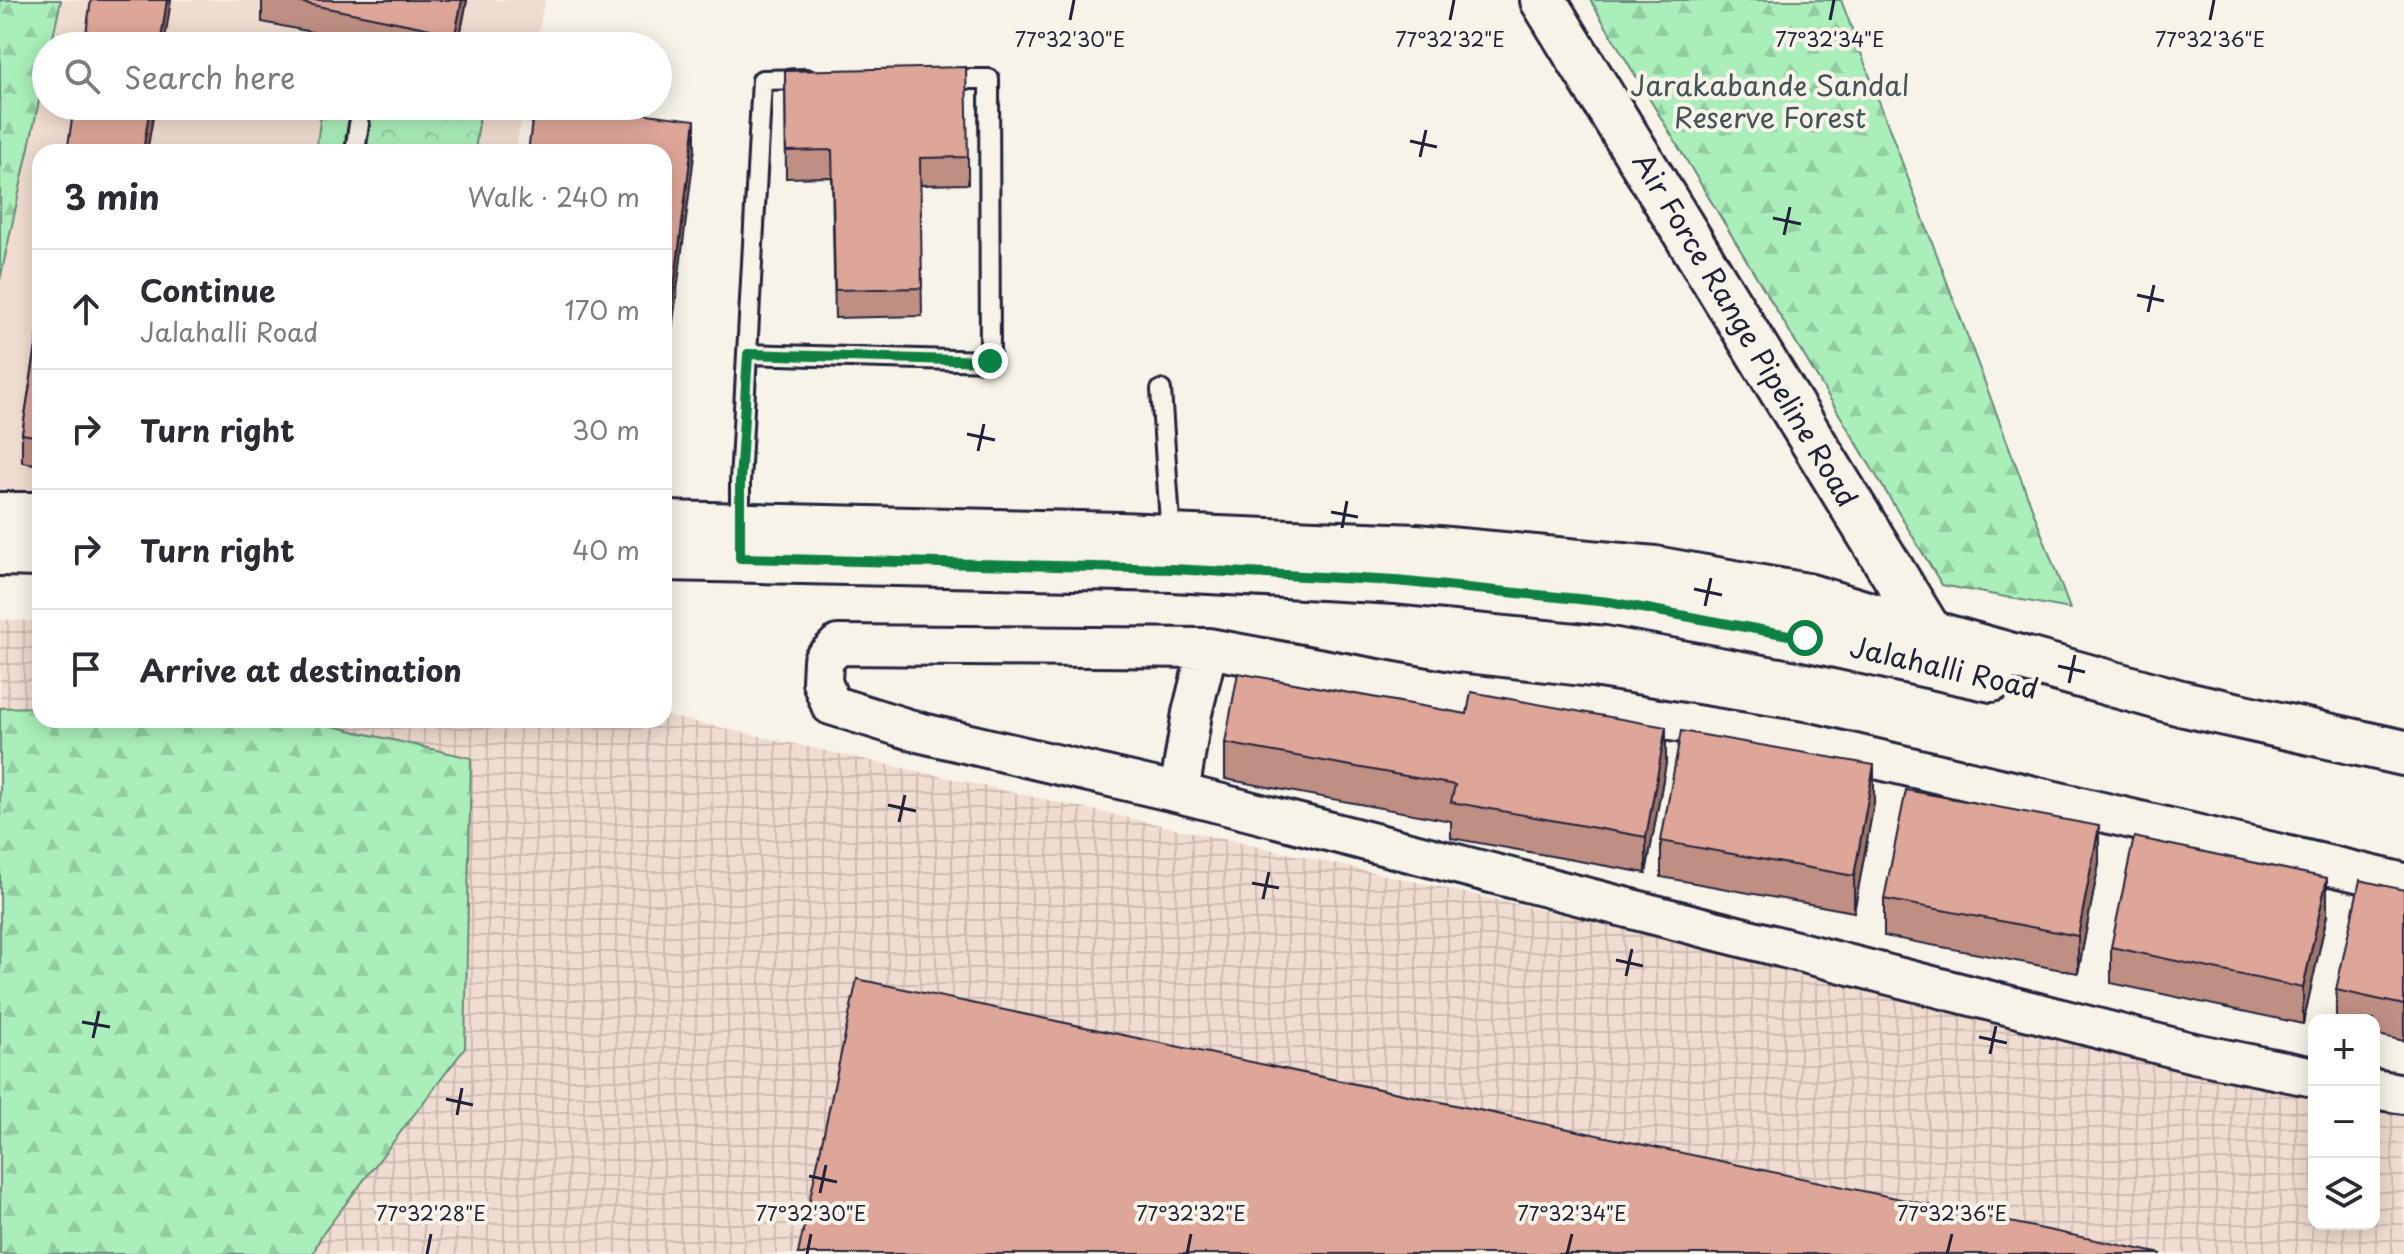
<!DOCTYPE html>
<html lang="en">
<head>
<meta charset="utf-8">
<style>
	:root { --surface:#fff; --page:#f2f2f3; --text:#2b2b33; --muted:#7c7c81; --line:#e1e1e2 }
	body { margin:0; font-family:"Playpen Sans",sans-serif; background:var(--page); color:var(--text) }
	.controls { position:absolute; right:24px; bottom:24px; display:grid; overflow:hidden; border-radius:16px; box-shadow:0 4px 20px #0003 }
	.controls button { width:72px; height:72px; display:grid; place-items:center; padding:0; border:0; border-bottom:2px solid var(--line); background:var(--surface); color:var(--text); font:40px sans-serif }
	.stop { position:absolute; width:24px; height:24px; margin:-18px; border:6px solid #0b8043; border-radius:50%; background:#fff }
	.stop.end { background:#0b8043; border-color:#fff; box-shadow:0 2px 8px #0008 }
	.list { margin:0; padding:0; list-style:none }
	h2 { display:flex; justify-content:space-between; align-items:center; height:104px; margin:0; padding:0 32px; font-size:34px }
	h2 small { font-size:26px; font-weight:400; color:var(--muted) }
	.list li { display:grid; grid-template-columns:52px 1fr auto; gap:24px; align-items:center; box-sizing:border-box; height:120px; padding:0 32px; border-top:2px solid var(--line) }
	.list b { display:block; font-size:30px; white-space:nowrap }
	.list p { margin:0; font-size:26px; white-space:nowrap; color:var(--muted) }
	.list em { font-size:26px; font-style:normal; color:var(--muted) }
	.icon { flex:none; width:44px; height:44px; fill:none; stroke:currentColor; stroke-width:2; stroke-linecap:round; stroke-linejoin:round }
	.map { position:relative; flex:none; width:2404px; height:1254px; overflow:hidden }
	.search { position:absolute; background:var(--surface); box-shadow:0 4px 20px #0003; left:32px; top:32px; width:640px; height:88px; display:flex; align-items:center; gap:20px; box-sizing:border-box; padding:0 28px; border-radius:44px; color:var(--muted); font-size:30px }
	.panel { position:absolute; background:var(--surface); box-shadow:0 4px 20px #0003; left:32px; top:144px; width:640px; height:584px; border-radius:24px }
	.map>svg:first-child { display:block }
	.built { fill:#f0dcd0 }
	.industrial { fill:url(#industrial-grid) }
	.forest { fill:url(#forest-firs); stroke:#66887a; stroke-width:2 }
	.park { fill:url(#park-crowns); stroke:#66887a; stroke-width:2 }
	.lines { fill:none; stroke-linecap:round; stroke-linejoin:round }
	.lane-casing { stroke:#22223b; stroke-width:24 }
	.street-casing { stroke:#22223b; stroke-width:44 }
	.secondary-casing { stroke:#22223b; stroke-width:50 }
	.lane { stroke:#f7f3e8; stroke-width:18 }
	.street { stroke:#f7f3e8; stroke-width:38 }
	.secondary { stroke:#f7f3e8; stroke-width:44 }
	.wall { fill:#bf8f83; stroke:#22223b; stroke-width:2 }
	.shaded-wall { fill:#9b746a; stroke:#22223b; stroke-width:2 }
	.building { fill:#dea698; stroke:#22223b; stroke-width:2 }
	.route { stroke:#0b8043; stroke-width:10 }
	.ticks { fill:none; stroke:#22223b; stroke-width:3 }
	.labels { text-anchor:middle; stroke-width:8; stroke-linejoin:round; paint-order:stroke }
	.park-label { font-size:28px; fill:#44555a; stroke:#f7f3e8 }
	.street-label { font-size:28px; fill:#22223b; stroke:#f7f3e8 }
	.ticks-label { font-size:20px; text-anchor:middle; fill:#22223b; stroke:#f7f3e8; stroke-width:8; stroke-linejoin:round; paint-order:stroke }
</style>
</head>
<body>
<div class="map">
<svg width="2404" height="1254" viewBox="0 0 2404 1254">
	<defs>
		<pattern id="industrial-grid" width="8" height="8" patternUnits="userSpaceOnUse" patternTransform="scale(2)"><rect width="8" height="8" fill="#f0dcd0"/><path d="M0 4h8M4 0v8" fill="none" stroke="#cebcb4"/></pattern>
		<pattern id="forest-firs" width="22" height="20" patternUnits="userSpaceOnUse" patternTransform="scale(2)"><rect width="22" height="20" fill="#aaefb9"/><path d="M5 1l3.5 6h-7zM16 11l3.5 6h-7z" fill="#92cda0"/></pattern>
		<pattern id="park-crowns" width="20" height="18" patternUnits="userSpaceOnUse" patternTransform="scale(2)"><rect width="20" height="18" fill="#aaefb9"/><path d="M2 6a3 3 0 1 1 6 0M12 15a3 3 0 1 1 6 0" fill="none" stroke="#92cda0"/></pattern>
	</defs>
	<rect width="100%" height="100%" fill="#f7f3e8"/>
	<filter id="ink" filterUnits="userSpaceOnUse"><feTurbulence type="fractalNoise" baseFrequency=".0125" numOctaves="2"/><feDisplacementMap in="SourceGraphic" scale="16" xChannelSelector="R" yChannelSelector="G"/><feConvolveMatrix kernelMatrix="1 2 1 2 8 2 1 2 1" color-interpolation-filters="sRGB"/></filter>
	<g filter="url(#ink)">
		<!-- built -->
		<path class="built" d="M61,0H545L536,46H51Z
			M46,69V106H524L515,152H40V494L0,493V280Z"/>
		<!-- industrial -->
		<path class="industrial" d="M0,620L40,621V720H664V715L2314,1081V1224H2374V1094L2404,1101V1254H0Z"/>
		<!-- forest -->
		<path class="forest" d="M0,0H61L51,46H46V69L0,280Z
			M1590,0H1841L2070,609L1942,585Z
			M40,707V720H306L471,758L465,1048L321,1236L313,1254H0V708Z"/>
		<!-- park -->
		<path class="park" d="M322,106H481L475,152H316Z"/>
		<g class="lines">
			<!-- lane casing -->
			<g class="lane-casing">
				<path id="lane" d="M355,152L359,124
					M748,354L990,361L989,79H944
					M1161,390L1171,537
					M740,525V482L762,80L806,79"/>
			</g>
			<!-- street casing -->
			<g class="street-casing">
				<path id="street" d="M1179,793L1192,713L1208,648
					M2314,1077L2194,1053L1179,793L918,732L831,705L822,682L823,660L838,645L1208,648L1448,692L1590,708L1808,743L2404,883
					M2374,1089L2404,1094"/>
			</g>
			<!-- secondary casing -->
			<g class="secondary-casing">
				<path id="secondary" d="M1543,0L1930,633L1929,647
					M0,515H40
					M664,524L1120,535L1416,547L1655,569L1807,596L1930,633L2181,703L2404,753
					M0,553L40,554
					M664,558L1172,569L1396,581L1609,602L1805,638L1992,679"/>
			</g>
			<!-- lane -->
			<use href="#lane" class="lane"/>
			<!-- street -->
			<use href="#street" class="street"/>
			<!-- secondary -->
			<use href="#secondary" class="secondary"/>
		</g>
		<!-- wall -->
		<path class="wall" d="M262,0H467L458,46H380L262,22Z
			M785,71L968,157V184L920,185L922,316L835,318L832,177L786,178Z
			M40,322V465L22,462V434Z
			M1225,743L1666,763L1646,873L1451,838V821L1225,779Z
			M1874,802L1854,912L1661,877V841Z
			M2099,863L2078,973L1884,936V899Z
			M2404,890V1041L2374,1034V1020H2336V990Z
			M2327,915L2303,1024L2111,983V947Z"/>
		<!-- shaded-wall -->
		<path class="shaded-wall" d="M167,0H171L164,46H160Z
			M462,0H467L458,46H455V34Z
			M150,106H155L147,152H143Z
			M695,120V148L664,394V367Z
			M1666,727V763L1646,873V837Z
			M1874,765V802L1854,912V876Z
			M2099,826V863L2078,973V936Z
			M2327,878V915L2303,1024V988Z"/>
		<!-- building -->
		<path class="building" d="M91,0H167L160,46H84Z
			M288,0H462L455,34Z
			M966,67L968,157L920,158L922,288L835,290L832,150L786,151L785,71Z
			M74,106H150L143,152H67Z
			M534,106H582L695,120L664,367V152H528Z
			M40,322V437L22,434Z
			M1238,673L1467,714L1471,692L1666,727L1646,837L1451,802L1455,785L1225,743Z
			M1681,731L1874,765L1854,876L1661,841Z
			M1906,790L2099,826L2078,936L1884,899Z
			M2134,837L2327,878L2303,988L2111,947Z
			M2360,880L2404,890V1005L2336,990Z
			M857,979L2162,1254H798Z"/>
	</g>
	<g class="lines" filter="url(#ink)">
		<!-- route -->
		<path class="route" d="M990,361L748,354L740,482V558L1172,569L1396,581L1609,602L1805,638"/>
	</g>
	<!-- ticks -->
	<path class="ticks" d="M1070,20L1074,0M1450,20L1454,0M1830,20L1834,0M2210,20L2214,0M1410,141L1437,147M1420,157L1426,130M1773,218L1801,224M1784,235L1790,207M2137,295L2164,301M2148,312L2154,285M967,434L995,440M978,451L984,424M1331,512L1358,517M1342,528L1347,501M1694,589L1722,595M1705,606L1711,578M2058,666L2085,672M2069,683L2075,655M888,805L916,811M899,822L905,795M1252,883L1279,888M1263,899L1269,872M1616,960L1643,966M1626,976L1632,949M82,1022L110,1027M1979,1037L2007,1043M93,1038L99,1011M1990,1054L1996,1026M446,1099L473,1105M457,1115L462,1088M809,1176L837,1182M820,1193L826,1165M427,1254L431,1234M807,1254L811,1234M1187,1254L1191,1234M1567,1254L1572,1234M1947,1254L1952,1234"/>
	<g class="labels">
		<!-- park labels -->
		<g class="park-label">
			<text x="1770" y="96">Jarakabande Sandal<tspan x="1770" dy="32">Reserve Forest</tspan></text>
		</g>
		<!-- street labels -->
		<g class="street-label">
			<text transform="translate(1745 330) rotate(59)" y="10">Air Force Range Pipeline Road</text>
			<text transform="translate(1944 668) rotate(13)" y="10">Jalahalli Road</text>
		</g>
	</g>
	<g class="ticks-label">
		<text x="1070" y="47">77°32'30"E</text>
		<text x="1450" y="47">77°32'32"E</text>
		<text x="1830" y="47">77°32'34"E</text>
		<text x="2210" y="47">77°32'36"E</text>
		<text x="431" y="1221">77°32'28"E</text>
		<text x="811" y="1221">77°32'30"E</text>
		<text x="1191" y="1221">77°32'32"E</text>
		<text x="1572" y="1221">77°32'34"E</text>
		<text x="1952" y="1221">77°32'36"E</text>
	</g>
</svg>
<div class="controls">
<button>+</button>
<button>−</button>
<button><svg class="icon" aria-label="layers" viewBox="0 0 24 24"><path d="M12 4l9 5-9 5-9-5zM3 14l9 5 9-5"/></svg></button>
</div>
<div class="stop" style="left:1805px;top:638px"></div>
<div class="stop end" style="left:990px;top:361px"></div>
<div class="search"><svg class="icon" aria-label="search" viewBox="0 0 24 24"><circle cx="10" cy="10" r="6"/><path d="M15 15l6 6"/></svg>Search here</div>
<section class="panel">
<h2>3 min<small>Walk · 240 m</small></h2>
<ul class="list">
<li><svg class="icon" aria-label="ahead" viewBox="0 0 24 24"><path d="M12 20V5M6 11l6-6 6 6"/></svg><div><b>Continue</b><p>Jalahalli Road</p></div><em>170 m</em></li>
<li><svg class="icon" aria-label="right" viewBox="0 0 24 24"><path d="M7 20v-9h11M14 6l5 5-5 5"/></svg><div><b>Turn right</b></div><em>30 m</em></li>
<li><svg class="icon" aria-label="right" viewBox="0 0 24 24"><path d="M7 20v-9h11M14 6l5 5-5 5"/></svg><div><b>Turn right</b></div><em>40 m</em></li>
<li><svg class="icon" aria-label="arrive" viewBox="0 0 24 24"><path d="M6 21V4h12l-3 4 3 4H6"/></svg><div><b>Arrive at destination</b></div></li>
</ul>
</section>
</div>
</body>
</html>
